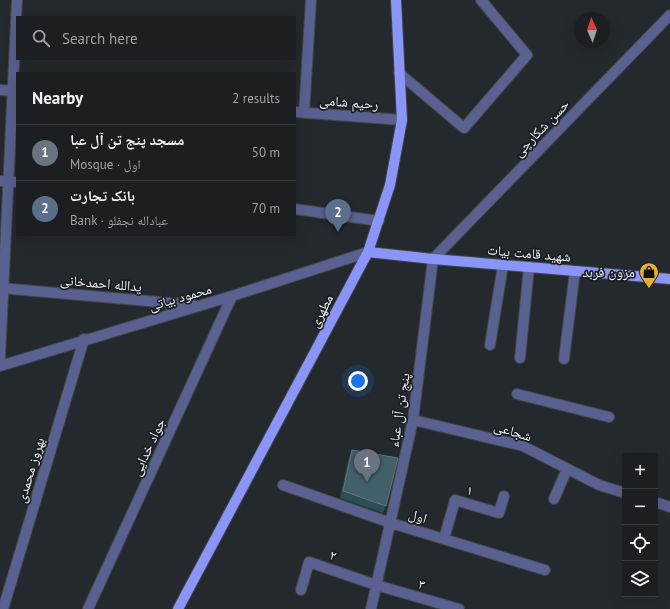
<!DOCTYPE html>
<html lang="en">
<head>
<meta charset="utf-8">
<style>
	:root { --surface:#1b1f22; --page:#24272a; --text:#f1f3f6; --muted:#a0a2a5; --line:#393d40; --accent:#e1af34 }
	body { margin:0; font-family:"PT Sans","Noto Naskh Arabic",sans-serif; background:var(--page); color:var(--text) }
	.controls { position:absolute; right:12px; bottom:12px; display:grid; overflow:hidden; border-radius:0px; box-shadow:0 4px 16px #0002 }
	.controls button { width:36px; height:36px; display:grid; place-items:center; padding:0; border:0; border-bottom:1px solid var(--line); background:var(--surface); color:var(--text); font:20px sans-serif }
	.compass { position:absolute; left:574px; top:12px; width:36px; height:36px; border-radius:50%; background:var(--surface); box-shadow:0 4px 16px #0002; rotate:357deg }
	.you { position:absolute; left:358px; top:381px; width:14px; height:14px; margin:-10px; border:3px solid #fff; border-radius:50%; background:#1a73e8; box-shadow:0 0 0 6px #1a73e833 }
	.badge { display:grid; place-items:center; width:26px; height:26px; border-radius:50%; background:var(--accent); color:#fff; font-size:13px; font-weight:700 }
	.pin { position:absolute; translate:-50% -33px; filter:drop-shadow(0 1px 2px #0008) }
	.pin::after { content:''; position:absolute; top:21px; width:14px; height:12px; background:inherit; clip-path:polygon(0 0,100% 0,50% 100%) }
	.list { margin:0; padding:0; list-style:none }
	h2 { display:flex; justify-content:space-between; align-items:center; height:52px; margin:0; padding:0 16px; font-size:17px }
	h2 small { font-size:13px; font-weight:400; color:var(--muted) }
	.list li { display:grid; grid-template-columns:26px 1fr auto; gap:12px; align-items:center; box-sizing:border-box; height:56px; padding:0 16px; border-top:1px solid var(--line) }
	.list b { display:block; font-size:15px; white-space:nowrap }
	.list p { margin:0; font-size:13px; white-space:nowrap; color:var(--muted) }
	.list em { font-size:13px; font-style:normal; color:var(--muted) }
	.icon { flex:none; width:22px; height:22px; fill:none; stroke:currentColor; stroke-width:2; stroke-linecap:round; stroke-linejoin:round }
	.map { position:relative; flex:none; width:670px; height:609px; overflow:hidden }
	.search { position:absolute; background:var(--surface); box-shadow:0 4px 16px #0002; left:16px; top:16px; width:280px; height:44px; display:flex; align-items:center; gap:10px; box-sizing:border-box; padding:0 14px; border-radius:0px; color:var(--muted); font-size:15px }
	.panel { position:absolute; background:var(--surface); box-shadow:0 4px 16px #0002; left:16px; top:72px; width:280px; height:164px; border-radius:0px }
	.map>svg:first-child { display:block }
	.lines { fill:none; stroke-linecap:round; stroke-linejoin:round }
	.minor-casing { stroke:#414649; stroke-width:12 }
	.major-casing { stroke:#414649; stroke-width:12 }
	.minor { stroke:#5a608f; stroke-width:10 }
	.major { stroke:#8b95f7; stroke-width:10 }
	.wall { fill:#2c4e55 }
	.building { fill:#416067; stroke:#5d777e }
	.labels { text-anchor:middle; stroke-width:3.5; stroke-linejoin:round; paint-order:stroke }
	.street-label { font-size:14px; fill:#f2f5f8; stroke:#1b1f24 }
	.poi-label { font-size:14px; fill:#f2f5f8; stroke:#1b1f24; text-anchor:end }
</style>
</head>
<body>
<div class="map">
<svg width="670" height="609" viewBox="0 0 670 609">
	<rect width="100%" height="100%" fill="#24292d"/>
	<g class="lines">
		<!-- minor casing -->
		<g class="minor-casing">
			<path id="minor" d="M399,73L464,128L527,55L481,0
				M0,90L17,91
				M295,112L402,120
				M304,113L311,0
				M0,181L17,182
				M295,209L379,221
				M0,288L193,305
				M490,345L503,265
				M0,357L17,0
				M520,358L529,267
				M564,359L575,271
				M0,366L232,296L368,252
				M517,394L609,417
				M413,420L523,446L599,485L625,493
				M283,485L391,523L545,570
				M554,499L567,469
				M655,502L670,507
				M444,539L455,500L499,513L504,496
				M301,590L309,562L376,585L459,609
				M3,609L84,339
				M88,609L232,296
				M371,609L413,420L433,259L670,15"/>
		</g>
		<!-- major casing -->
		<g class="major-casing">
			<path id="major" d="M368,252L433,259L670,279
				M178,609L368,252L390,185L402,120L396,0"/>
		</g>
		<!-- minor -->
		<use href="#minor" class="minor"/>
		<!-- major -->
		<use href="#major" class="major"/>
	</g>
	<!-- wall -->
	<path class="wall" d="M352,450L386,506L383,513L340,498L349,457Z"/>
	<!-- building -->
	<path class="building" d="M352,450L398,458L386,506L343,491Z"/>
	<!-- icons -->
	<defs>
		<g id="shop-pin" transform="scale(1)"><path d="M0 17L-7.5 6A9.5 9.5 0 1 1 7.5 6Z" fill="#e1af34" stroke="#1b1f24"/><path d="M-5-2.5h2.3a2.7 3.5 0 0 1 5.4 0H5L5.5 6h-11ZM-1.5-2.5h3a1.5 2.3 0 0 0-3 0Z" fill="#111"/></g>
	</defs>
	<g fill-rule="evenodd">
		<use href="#shop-pin" x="649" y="272"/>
	</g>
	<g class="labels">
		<!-- street labels -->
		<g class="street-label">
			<text transform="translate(349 102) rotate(4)" y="5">رحیم شامی</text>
			<text transform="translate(541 128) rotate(-46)" y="5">حسن شکارچی</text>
			<text transform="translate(529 253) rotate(5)" y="5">شهید قامت بیات</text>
			<text transform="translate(101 283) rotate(5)" y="5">یدالله احمدخانی</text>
			<text transform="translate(180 297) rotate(-16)" y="5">محمود بیاتی</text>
			<text transform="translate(321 311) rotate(-62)" y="5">مطهری</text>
			<text transform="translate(399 410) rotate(-81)" y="5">پنج تن آل عباء</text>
			<text transform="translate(513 431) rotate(17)" y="5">شجاعی</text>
			<text transform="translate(148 447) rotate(-65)" y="5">جواد خدایی</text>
			<text transform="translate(30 470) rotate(-73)" y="5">بهروز محمدی</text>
			<text transform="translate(470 490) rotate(16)" y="5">۱</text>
			<text transform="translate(418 516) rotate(17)" y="5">اول</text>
			<text transform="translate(333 555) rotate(19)" y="5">۲</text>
			<text transform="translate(422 584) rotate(16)" y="5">۳</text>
		</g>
		<!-- poi labels -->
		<g class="poi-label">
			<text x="635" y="277">مزون فربد</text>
		</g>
	</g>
</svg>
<div class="controls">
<button>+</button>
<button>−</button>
<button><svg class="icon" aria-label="locate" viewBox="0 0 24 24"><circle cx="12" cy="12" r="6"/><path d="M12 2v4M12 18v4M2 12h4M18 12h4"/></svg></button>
<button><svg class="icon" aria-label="layers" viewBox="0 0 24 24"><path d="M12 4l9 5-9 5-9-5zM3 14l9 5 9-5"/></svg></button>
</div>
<svg class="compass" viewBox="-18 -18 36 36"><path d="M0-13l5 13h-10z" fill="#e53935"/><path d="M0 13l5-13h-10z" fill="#a0a2a5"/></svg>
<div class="you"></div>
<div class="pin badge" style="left:367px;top:482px;background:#6b7280">1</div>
<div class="pin badge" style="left:338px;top:232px;background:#5c6f8a">2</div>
<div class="search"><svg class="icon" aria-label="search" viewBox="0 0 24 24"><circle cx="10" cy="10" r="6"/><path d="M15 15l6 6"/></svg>Search here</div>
<section class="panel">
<h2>Nearby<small>2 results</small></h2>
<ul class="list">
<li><span class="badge" style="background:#6b7280">1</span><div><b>مسجد پنج تن آل عبا</b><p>Mosque · اول</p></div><em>50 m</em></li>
<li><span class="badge" style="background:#5c6f8a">2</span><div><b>بانک تجارت</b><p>Bank · عباداله نجفلو</p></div><em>70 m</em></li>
</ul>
</section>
</div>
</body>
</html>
